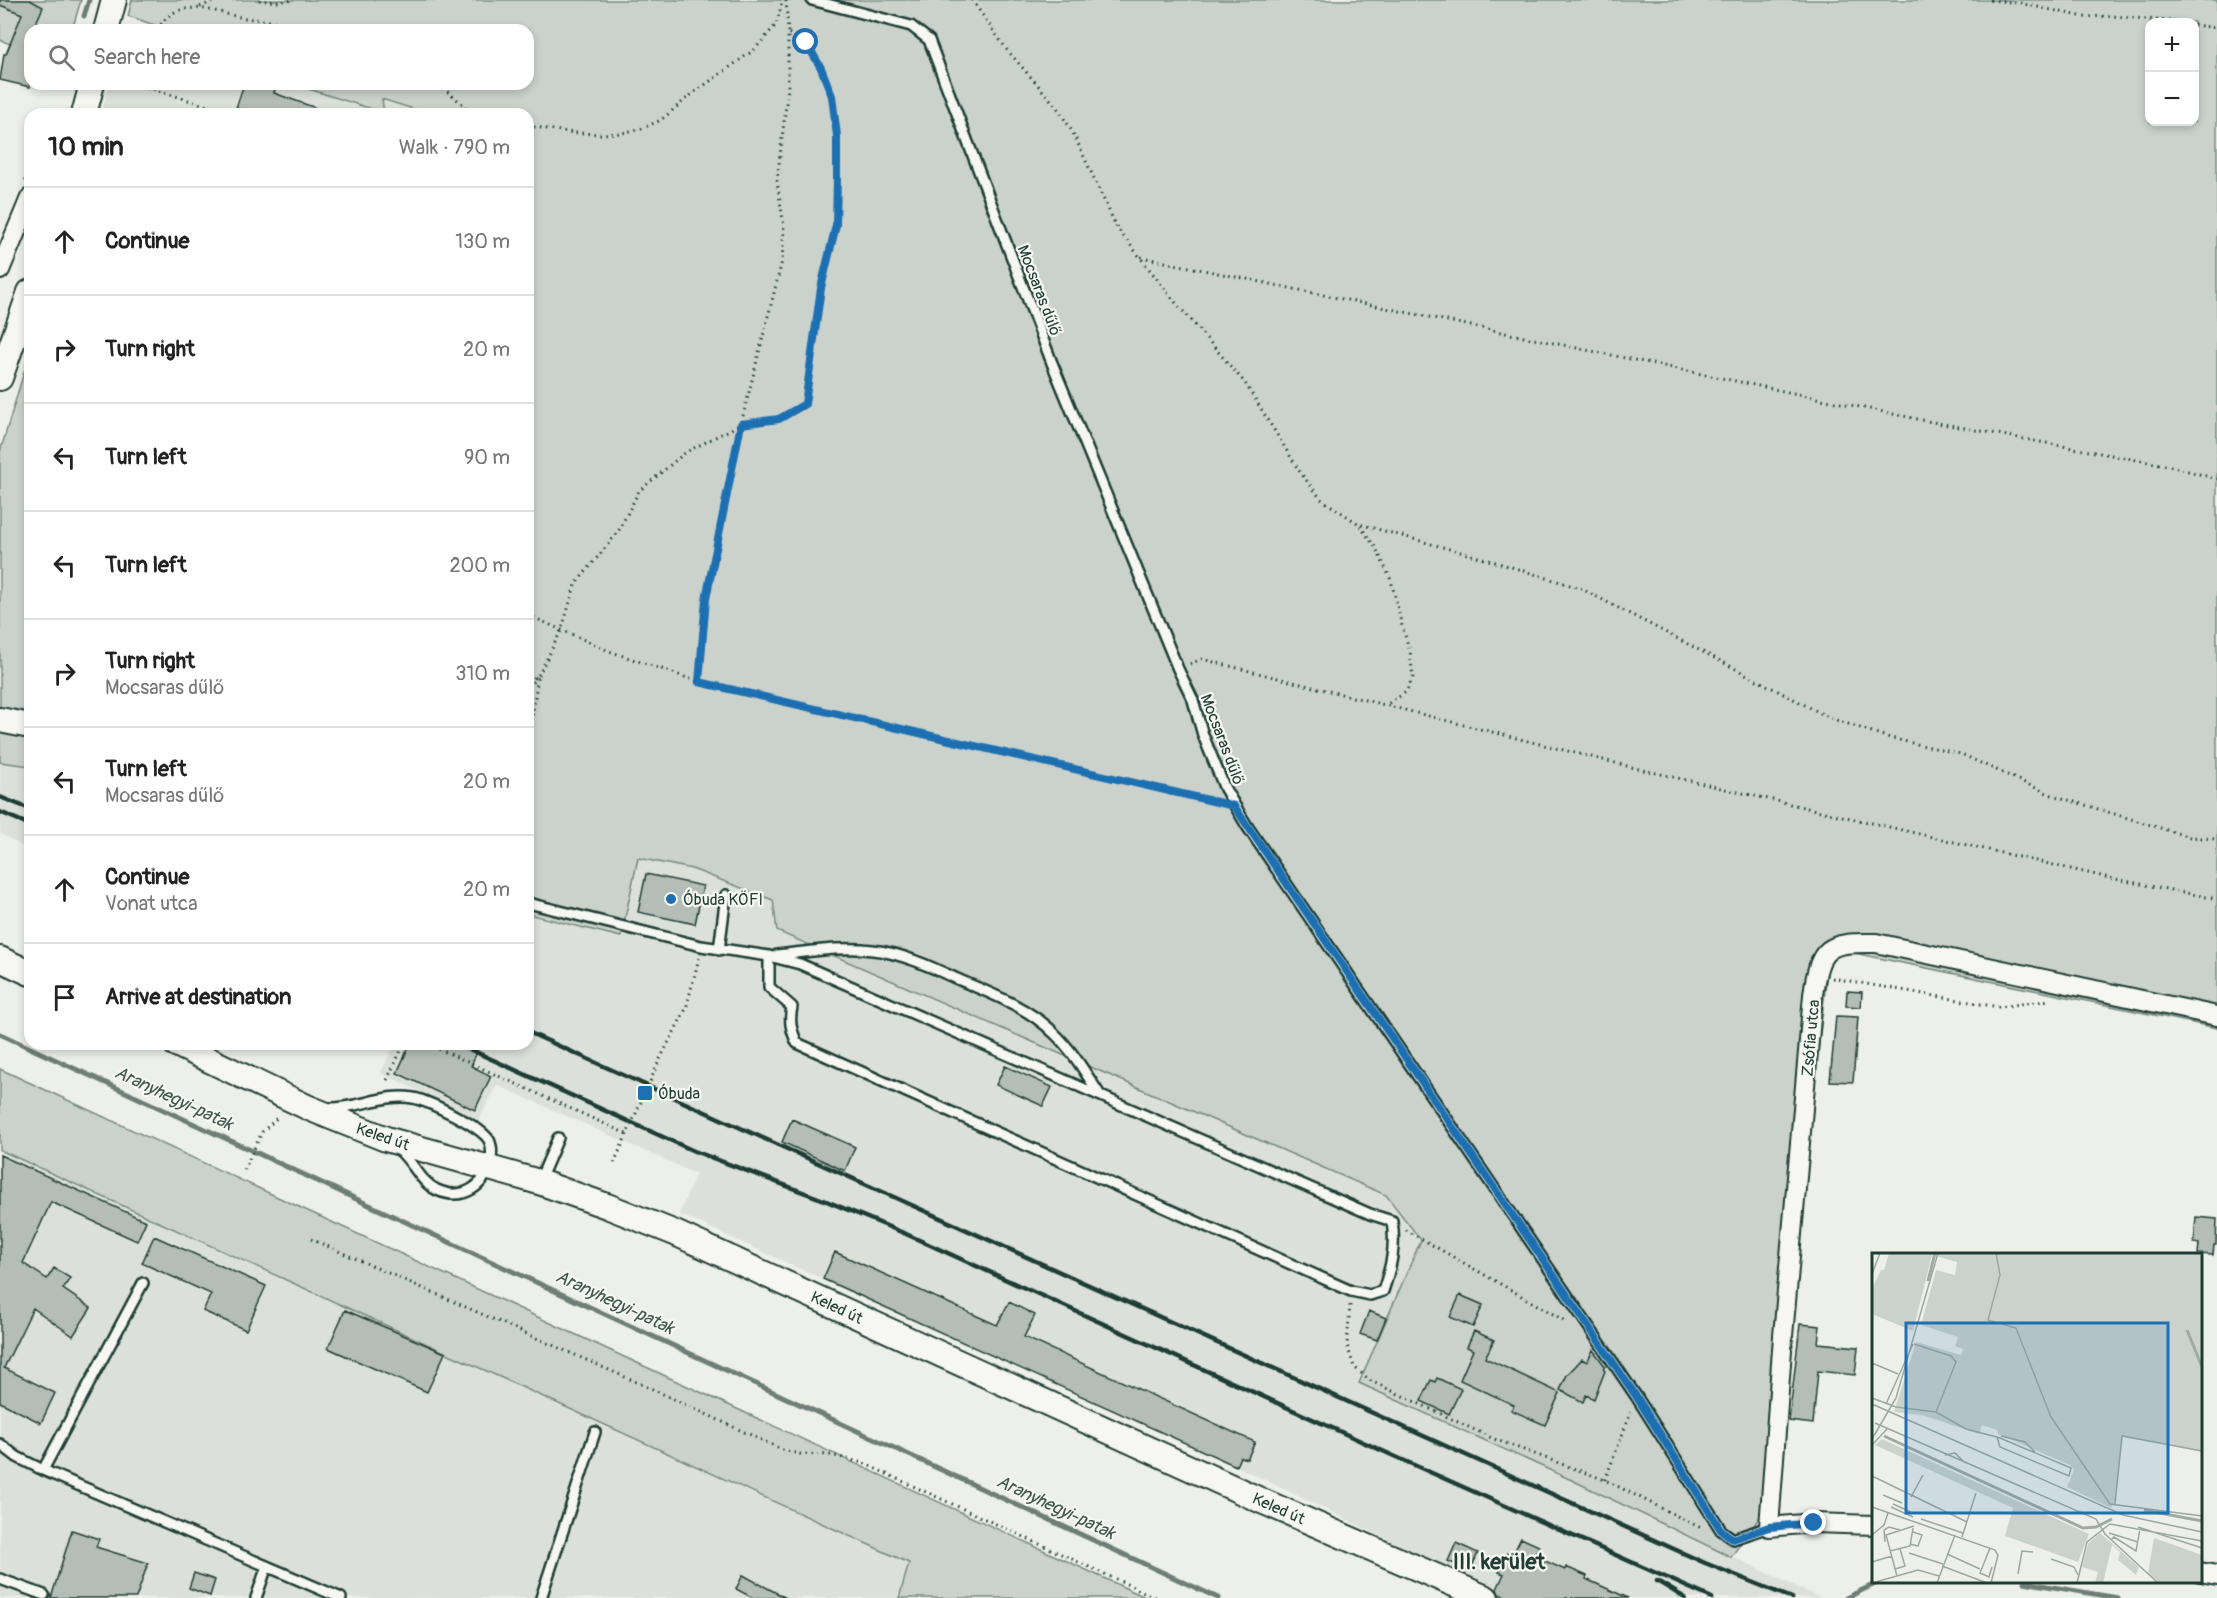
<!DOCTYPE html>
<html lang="en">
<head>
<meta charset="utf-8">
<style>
	:root { --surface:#fff; --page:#f2f2f2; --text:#222; --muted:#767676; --line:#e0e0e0 }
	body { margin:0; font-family:Pangolin,sans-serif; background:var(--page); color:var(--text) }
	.controls { position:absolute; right:18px; top:18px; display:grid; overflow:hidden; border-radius:12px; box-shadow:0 3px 9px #0003 }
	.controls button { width:54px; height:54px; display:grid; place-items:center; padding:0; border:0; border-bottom:2px solid var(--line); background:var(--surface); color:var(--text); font:30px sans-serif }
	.stop { position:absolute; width:18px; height:18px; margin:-14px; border:4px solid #1f6fb2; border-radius:50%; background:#fff }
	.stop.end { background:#1f6fb2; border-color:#fff; box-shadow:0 2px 6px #0008 }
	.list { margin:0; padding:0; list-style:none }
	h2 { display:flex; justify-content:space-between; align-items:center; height:78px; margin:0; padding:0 24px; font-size:26px }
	h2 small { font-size:20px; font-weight:400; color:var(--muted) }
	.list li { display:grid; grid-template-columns:39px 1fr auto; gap:18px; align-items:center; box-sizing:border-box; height:108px; padding:0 24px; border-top:2px solid var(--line) }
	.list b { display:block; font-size:22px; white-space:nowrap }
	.list p { margin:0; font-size:20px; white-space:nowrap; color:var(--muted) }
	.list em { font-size:20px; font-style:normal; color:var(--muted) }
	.icon { flex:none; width:33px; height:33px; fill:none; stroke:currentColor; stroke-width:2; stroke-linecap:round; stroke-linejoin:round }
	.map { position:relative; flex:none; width:2217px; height:1598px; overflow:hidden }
	.search { position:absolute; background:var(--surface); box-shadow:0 3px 9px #0003; left:24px; top:24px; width:510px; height:66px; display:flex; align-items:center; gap:15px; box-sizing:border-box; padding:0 21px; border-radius:18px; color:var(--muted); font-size:22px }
	.panel { position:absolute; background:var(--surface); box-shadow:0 3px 9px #0003; left:24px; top:108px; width:510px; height:942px; border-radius:18px }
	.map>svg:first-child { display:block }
	.built { fill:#dce0db }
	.green { fill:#cbd2cc; stroke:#758880; stroke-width:1.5; fill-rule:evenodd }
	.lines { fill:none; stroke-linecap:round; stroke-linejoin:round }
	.stream { stroke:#6c7e77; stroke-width:5 }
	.building { fill:#b4bdb8; stroke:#1f3d34; stroke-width:1.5 }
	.lane-casing { stroke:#1f3d34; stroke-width:14 }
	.street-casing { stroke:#1f3d34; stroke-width:22 }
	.secondary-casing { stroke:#1f3d34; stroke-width:28 }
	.path { stroke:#1f3d34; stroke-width:3; stroke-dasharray:1.5 4.5; stroke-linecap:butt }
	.lane { stroke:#f6f6f2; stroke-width:9 }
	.street { stroke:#f6f6f2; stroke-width:18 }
	.secondary { stroke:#f6f6f2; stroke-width:24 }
	.rail { stroke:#1f3d34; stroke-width:4.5 }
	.route { stroke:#1f6fb2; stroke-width:8 }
	.poi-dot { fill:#1f6fb2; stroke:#f6f6f2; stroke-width:2 }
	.labels { text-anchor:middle; stroke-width:4.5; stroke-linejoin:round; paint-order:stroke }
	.street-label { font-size:16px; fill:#1f3d34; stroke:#f6f6f2 }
	.poi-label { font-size:16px; fill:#1f3d34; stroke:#f6f6f2; text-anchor:start }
	.water-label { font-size:18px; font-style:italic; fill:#3f5850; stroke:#f6f6f2 }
	.district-label { font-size:22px; font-weight:bold; fill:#1f3d34; stroke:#f6f6f2 }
	.inset-river { fill:none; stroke:#9faaa4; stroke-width:3 }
	.inset-road { fill:none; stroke:#9ba8a1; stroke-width:1.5 }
	.view { fill:#1f6fb2; fill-opacity:0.15; stroke:#1f6fb2; stroke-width:3 }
	.inset-edge { fill:none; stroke:#1f3d34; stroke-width:3 }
</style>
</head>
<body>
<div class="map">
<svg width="2217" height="1598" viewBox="0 0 2217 1598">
	<rect width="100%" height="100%" fill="#edefea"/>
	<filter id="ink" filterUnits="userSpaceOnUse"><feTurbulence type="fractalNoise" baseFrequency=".0167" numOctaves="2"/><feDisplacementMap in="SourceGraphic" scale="12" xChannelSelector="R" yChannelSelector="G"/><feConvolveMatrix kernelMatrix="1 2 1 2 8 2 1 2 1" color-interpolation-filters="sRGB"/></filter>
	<g filter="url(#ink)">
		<!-- built -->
		<path class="built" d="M109,84H337L429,114H101Z
			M0,762L30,766V851L0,833Z
			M638,857L692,869L773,900L777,931L1386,1195L1421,1240L1359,1383L1578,1483L1820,1598H1508L1236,1466L679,1214L696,1174L497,1085L479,1120L381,1073L394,1044H528V914L621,937Z
			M0,1150L910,1563L899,1598H0Z"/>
		<!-- green -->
		<path class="green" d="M0,0H81L72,30H30V52L0,40Z
			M132,0H2217V1028L1830,948L1787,1319L1770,1503L1731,1557L1578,1483L1359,1383L1421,1240L1386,1195L777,931L773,900L692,869L638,858L621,937L528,914V114H429L382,99L384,113L293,84H528V30H169L128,16ZM2150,22H2194V122H2150Z
			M30,352V766L0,762V452Z
			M0,1069L1147,1598H899L909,1563L0,1150Z"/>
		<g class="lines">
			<!-- stream -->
			<path class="stream" d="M84,16L89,0
				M0,1034L1218,1598
				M2024,1582L2118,1598
				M1846,1598L1879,1582"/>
		</g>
		<!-- building -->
		<path class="building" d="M0,0H30L43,7L33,30H30V87L0,80L4,54H6L22,14L0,5Z
			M244,84H259L275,89L274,93L327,112V114H254L236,108Z
			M646,874L703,886L695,924L638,912Z
			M1847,991L1862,992L1861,1007L1846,1006Z
			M1836,1016L1858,1017L1853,1082L1830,1081Z
			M410,1044H480L471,1066L491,1076L475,1110L397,1073Z
			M1005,1066L1052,1087L1043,1106L996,1085Z
			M792,1119L855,1147L845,1171L782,1142Z
			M0,1155L146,1221L137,1241L51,1202L23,1263L47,1279L54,1268L70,1278L63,1289L91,1308L73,1336L33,1308L4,1368L55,1393L41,1423L0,1402Z
			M2196,1217L2217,1219L2216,1245H2214L2213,1255L2198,1254L2199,1244L2194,1243Z
			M154,1236L266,1286L246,1330L203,1311L211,1294L142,1263Z
			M835,1252L997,1325L1009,1302L1035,1315L1024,1337L1255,1442L1247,1459L1240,1457L1236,1466L823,1279Z
			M1460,1295L1483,1305L1473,1327L1450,1317Z
			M345,1310L445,1353L427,1392L328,1348Z
			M1369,1311L1386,1318L1377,1340L1360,1334Z
			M1800,1324L1820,1326L1818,1343L1858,1347L1855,1375L1818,1371L1813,1424L1789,1421Z
			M1474,1331L1494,1340L1485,1358L1560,1393L1545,1425L1511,1410L1514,1405L1460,1380L1473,1350L1467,1347Z
			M1593,1350L1605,1366L1603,1369L1605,1371L1594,1399L1586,1395L1583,1402L1560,1390L1567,1375L1582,1359L1587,1362Z
			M1437,1378L1461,1389L1449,1414L1421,1401L1431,1380L1435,1382Z
			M72,1530L99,1539L96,1547L148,1563L136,1598H51Z
			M1521,1538L1539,1546L1534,1556L1565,1570L1566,1567L1587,1576L1586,1579L1628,1598H1508L1499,1594L1497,1589L1504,1574L1499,1572L1507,1553L1512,1556Z
			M1456,1543L1478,1553L1470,1571L1448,1561Z
			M194,1573L215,1580L210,1596L189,1588Z
			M743,1575L786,1598H753L736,1589Z"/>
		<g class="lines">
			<!-- lane casing -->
			<g class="lane-casing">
				<path id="lane" d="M812,0L911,26L929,40L1052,363L1178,669L1193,700L1203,735L1225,789L1247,826L1636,1396L1721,1530L1733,1539L1769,1527
					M528,903L701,946L769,956L800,964L1370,1214L1392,1221C1396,1247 1391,1267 1383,1291L1370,1295L1351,1291L797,1043C791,1030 789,1021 792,1007L769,987V956
					M719,950L726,895
					M777,955C809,952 840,946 873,950C901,953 929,966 955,978C989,993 1027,1006 1054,1033C1073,1051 1086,1074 1100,1095
					M331,1108C358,1108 386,1093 413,1098C429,1101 480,1126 489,1140C492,1146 492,1152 491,1158C487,1185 464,1202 437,1190C421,1183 413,1162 399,1150
					M540,1180L558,1138
					M0,1444L17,1457L43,1470L341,1598
					M43,1470L143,1283
					M0,1579L44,1595
					M256,1598L267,1566
					M541,1598L595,1432"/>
			</g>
			<!-- street casing -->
			<g class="street-casing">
				<path id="street" d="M0,270L30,198
					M1874,1525L1814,1523L1769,1527L1783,1336L1813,995C1819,946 1828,942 1876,943L2217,1016
					M2200,1572L2217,1575"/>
			</g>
			<!-- secondary casing -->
			<g class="secondary-casing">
				<path id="secondary" d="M106,30L114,0
					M84,114L92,84
					M0,378L30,292
					M0,720L30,726
					M0,959L30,973
					M176,1044L309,1108L386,1139L539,1182L607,1206L675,1233L1262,1501L1486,1598"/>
			</g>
			<!-- path -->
			<path class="path" d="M259,0L276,2L295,0
				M972,0L1007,50L1057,107L1073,133L1117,228L1176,303L1245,383L1300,472L1321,499L1359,524L1482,558L1580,588L1830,718L1890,738L1961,754L2049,794L2190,837L2217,839
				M1990,0L2019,3L2085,17L2112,16L2182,22
				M200,7L217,0
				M2194,25L2217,28
				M158,30C162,21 168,15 177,11C202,3 222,15 246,18C271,22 300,23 325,30
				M136,84L234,114
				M438,84L470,110L485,114
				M528,126L574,133L598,134L622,133L643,128L661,120L692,94L754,50L776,25L783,0
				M25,181L30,169
				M1141,257L1927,421L2170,466L2217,479
				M1360,526L1376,548L1391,580L1402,626L1410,651L1413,677L1406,692L1386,705
				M528,615L609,651L699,682L1217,802
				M1190,664L1202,659L1639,769L2105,877L2217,899
				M528,681L538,676L562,629L575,585L618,532L639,491L686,452L741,424L779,419L805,404L815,347L821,288L836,225L837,136L832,96L821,68L805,42L788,33
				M699,682L706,599L711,565L741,424L782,261L784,227L777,181L788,88V33L786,0
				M528,687L537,677
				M528,745L538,676
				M1832,978L1999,1007L2051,1000
				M428,1044L627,1134L660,1059L686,1009L699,958
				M387,1080L404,1044
				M614,1163L627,1134
				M244,1170L262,1132L278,1117
				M1406,1230L1567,1322
				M311,1239L650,1388L783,1450L800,1454L831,1455L863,1463L1157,1598
				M1350,1305L1347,1345L1354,1367L1371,1381L1494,1439L1605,1480L1703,1529
				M1605,1480L1631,1412"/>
			<!-- lane -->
			<use href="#lane" class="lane"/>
			<!-- street -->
			<use href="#street" class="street"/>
			<!-- secondary -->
			<use href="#secondary" class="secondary"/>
			<!-- rail -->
			<path class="rail" d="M0,797L30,809
				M0,812L30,825
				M528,1032L1705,1563L1792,1598
				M458,1044L694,1151L824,1200L906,1234L1396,1457L1712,1598
				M1657,1581L1685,1598"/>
		</g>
	</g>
	<g class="lines" filter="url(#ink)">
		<!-- route -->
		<path class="route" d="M806,42L821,68L832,96L837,136V178L836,225L821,288L805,404L779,419L741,424L706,599L699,682L1234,806L1636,1396L1721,1530L1733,1539L1769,1527L1814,1523"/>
	</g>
	<!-- markers -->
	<g class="poi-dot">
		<circle cx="671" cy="899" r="6"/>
		<rect x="637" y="1085" width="16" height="16" rx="3"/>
	</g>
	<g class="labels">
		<!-- street labels -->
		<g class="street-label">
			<text transform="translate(1040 290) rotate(69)" y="6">Mocsaras dűlő</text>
			<text transform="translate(1223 739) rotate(69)" y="6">Mocsaras dűlő</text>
			<text transform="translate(1810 1038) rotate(-85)" y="6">Zsófia utca</text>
			<text transform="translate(383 1136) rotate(19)" y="6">Keled út</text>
			<text transform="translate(837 1307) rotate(25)" y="6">Keled út</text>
			<text transform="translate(1279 1508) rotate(24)" y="6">Keled út</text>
		</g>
		<!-- poi labels -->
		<g class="poi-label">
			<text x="683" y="905">Óbuda KÖFI</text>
			<text x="658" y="1099">Óbuda</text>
		</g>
		<!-- water labels -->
		<g class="water-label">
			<text transform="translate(174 1098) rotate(25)" y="6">Aranyhegyi-patak</text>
			<text transform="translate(615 1302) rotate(25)" y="6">Aranyhegyi-patak</text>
			<text transform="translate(1056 1507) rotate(25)" y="6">Aranyhegyi-patak</text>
		</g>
		<!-- district labels -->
		<g class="district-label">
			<text x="1499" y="1569">III. kerület</text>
		</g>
	</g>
	<!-- overview -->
	<g transform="translate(1872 1253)">
		<rect width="330" height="330" fill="#edefea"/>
		<path d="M17,0H330V199L251,183L243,248L239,255L195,234L202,217L198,212L126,181L125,177L110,172L107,181L50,162L22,159L44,89L89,102L91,96L83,93L86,84L49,72L64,17L83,22L85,9L60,2L41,78L0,61V36L9,17H12ZM10,186L217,281L206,309L133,283L141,255L3,192ZM228,280L267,314L264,322L246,307L248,299L240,292L231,330H223L226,319L210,314L216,291ZM282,285L330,302V330H287L276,320Z" fill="#cbd2cc"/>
		<path class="inset-river" d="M56,28L63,0M315,77L330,114M12,183L211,275L224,274L240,266M272,257L330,268"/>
		<path class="inset-road" d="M124,0L128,22L116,67L144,75L179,164L238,251L330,263M0,21L8,0M42,91L79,103L84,109L64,159M0,110L26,121M0,145L24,154L64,159L94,176L117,182L125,184L128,185L199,215L197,223L128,194L125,184M0,151L251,262L330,279M14,151L41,91M3,170L224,266L233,281L286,330M129,183L153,189L163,199M0,186L24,145L66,0M0,192L16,175M73,202L83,200L92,209M0,223L95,269M11,242L30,250M39,244L51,222M21,251L39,259M243,251L250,183L330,198M0,254L123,297L126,302L119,330M19,254L41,264M49,266L91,280M266,274L330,295M237,280L266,289M0,282L12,272L16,260M90,284L104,240M239,287L242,284L264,298L268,276M13,289L12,277L17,274L28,277M38,291L46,293L50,282L41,279M118,295L108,320L117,324L120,314M18,298L38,293L41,275M37,300L71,311M75,301L108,316M179,306L202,314L206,322M0,309L20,303M70,313L115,330M23,316L33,313L28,296M146,321L150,298L161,299M25,323L14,282L42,273M0,330L46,317L67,323M65,330L83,282M205,330L215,289L238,271L330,288"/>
		<path class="view" d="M34,70H296V260H34Z"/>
		<rect width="330" height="330" class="inset-edge"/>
	</g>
</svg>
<div class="controls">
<button>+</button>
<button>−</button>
</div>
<div class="stop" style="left:806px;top:42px"></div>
<div class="stop end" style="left:1814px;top:1523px"></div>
<div class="search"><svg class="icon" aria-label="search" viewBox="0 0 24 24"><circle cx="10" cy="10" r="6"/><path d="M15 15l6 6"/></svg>Search here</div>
<section class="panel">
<h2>10 min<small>Walk · 790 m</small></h2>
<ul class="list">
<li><svg class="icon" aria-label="ahead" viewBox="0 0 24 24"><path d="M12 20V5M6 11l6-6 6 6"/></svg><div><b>Continue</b></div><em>130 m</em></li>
<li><svg class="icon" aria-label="right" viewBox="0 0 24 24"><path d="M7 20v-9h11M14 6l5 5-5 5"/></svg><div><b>Turn right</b></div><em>20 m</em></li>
<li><svg class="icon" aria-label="left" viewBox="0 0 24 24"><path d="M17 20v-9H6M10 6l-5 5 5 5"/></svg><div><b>Turn left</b></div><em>90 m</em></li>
<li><svg class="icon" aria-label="left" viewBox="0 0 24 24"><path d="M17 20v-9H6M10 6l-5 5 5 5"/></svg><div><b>Turn left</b></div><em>200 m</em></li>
<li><svg class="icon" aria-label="right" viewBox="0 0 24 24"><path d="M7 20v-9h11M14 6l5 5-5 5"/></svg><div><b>Turn right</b><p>Mocsaras dűlő</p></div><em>310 m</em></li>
<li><svg class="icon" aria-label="left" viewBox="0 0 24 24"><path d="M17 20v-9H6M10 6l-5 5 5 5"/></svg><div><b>Turn left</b><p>Mocsaras dűlő</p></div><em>20 m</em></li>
<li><svg class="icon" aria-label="ahead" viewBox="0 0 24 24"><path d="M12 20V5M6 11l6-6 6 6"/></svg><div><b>Continue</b><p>Vonat utca</p></div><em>20 m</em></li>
<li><svg class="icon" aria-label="arrive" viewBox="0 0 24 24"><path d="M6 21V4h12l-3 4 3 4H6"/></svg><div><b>Arrive at destination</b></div></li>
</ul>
</section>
</div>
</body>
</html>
